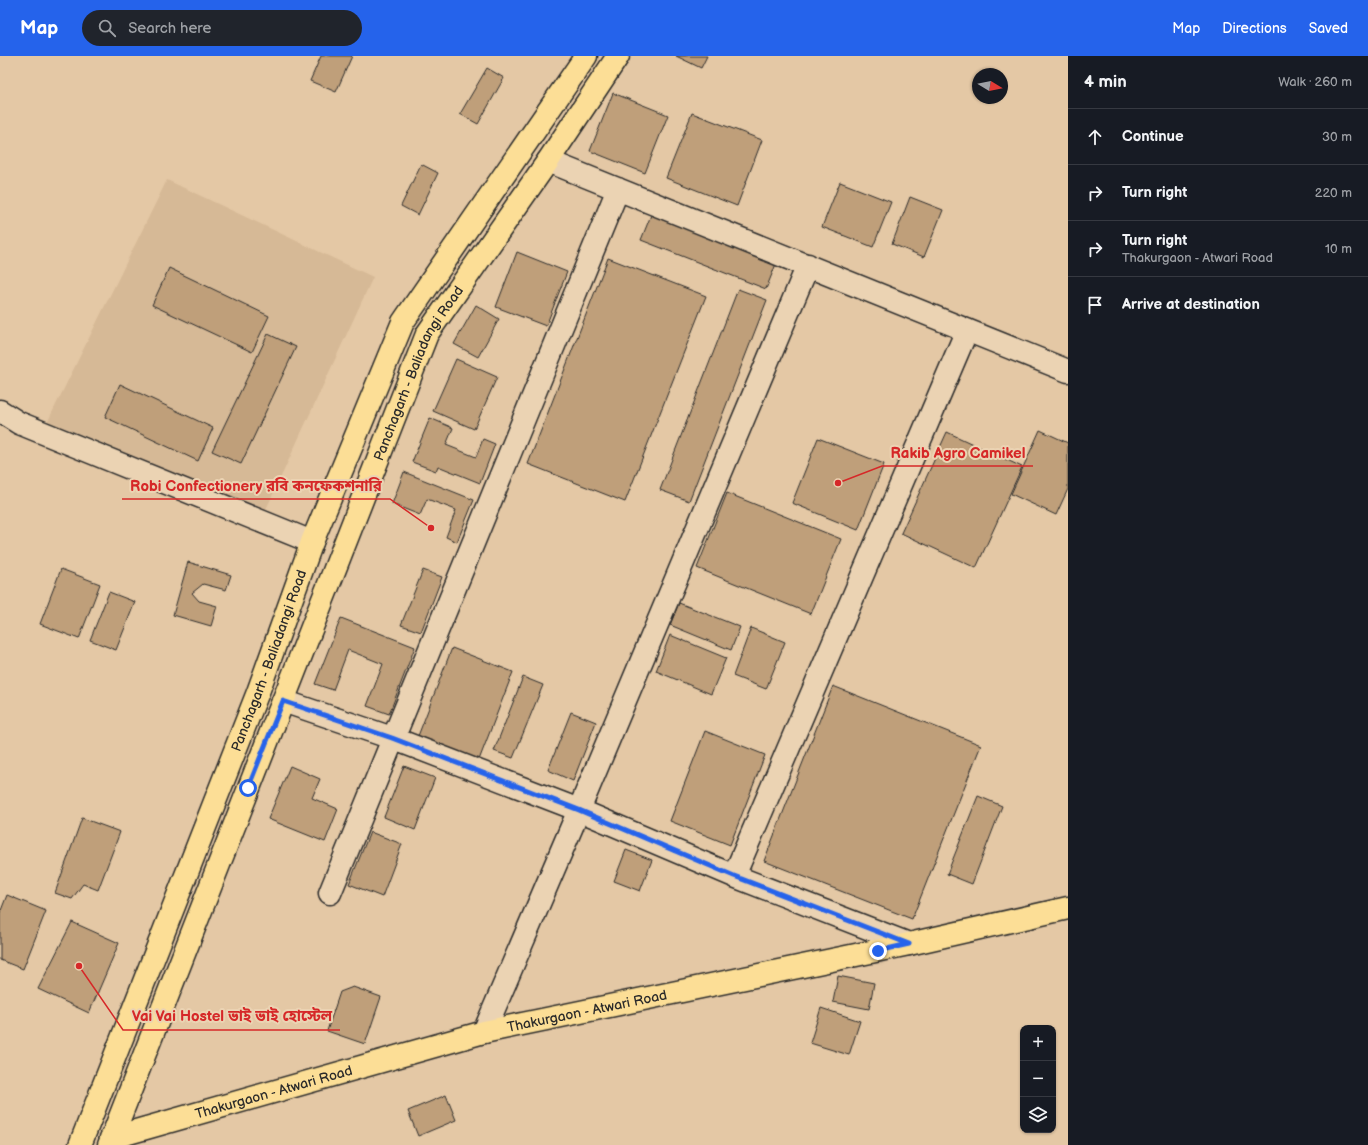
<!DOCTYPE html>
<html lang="en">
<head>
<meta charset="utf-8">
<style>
	:root { --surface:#171b24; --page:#20242c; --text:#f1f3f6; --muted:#9ea1a6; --line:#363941; --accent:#2563eb }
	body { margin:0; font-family:"Balsamiq Sans","Noto Sans Bengali",sans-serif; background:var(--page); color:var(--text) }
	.controls { position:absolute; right:12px; bottom:12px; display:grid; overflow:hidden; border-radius:8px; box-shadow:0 1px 3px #0004 }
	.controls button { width:36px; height:36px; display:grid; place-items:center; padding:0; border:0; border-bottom:1px solid var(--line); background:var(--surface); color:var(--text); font:20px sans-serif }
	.compass { position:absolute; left:972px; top:12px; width:36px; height:36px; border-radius:50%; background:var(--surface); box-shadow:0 1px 3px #0004; rotate:100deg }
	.stop { position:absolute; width:12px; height:12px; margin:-9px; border:3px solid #2563eb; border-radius:50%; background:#fff }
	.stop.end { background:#2563eb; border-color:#fff; box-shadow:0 1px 4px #0008 }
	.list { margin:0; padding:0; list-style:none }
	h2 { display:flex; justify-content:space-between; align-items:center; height:52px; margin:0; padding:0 16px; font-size:17px }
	h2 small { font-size:13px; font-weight:400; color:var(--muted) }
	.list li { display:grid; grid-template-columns:26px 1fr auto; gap:12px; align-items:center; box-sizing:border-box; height:56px; padding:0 16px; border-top:1px solid var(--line) }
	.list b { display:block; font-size:15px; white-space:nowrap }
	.list p { margin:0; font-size:13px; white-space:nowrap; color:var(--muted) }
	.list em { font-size:13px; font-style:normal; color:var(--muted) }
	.icon { flex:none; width:22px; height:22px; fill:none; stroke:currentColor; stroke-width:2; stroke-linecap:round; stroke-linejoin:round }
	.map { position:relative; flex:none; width:1068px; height:1089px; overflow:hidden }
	header { display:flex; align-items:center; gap:24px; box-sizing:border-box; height:56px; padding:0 20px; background:var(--accent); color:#fff }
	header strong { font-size:19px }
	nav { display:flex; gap:22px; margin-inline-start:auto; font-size:14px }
	.search { width:280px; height:36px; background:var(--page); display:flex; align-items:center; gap:10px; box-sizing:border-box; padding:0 14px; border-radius:22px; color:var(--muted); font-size:15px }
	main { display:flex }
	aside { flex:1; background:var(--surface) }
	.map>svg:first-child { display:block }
	.built { fill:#d6b996 }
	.building { fill:#bf9f7a; stroke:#2b2b2b }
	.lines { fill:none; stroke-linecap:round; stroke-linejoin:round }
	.minor-casing { stroke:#2b2b2b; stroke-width:25 }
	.major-casing { stroke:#2b2b2b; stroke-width:25 }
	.minor { stroke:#ebd3b3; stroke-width:22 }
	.major { stroke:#fcde96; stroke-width:22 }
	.route { stroke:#2563eb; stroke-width:5 }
	.labels { text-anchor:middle; stroke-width:4; stroke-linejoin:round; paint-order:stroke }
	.street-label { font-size:14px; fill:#2b2b2b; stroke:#ebd3b3 }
	.leader { fill:none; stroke:#d62828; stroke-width:1.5 }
	.callout-dot { fill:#d62828; stroke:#ebd3b3; stroke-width:1.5 }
	.callout-label { font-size:15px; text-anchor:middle; font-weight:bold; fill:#d62828; stroke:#ebd3b3; stroke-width:4; stroke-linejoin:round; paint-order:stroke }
</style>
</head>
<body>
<header>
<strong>Map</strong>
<div class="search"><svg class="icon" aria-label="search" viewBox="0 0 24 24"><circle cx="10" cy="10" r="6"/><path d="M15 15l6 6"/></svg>Search here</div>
<nav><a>Map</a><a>Directions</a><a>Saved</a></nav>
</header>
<main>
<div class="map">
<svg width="1068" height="1089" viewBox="0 0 1068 1089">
	<rect width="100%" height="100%" fill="#e4c8a5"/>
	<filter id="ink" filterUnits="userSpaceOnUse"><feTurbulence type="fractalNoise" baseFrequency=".025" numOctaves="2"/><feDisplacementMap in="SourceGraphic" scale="8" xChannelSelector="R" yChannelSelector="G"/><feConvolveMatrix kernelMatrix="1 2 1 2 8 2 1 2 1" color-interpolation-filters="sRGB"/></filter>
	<g filter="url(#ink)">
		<!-- built -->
		<path class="built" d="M167,124L373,221L262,462L44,373Z"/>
		<!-- building -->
		<path class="building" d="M321,0H352L336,36L310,25Z
			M676,0H707L701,12Z
			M487,12L504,22L478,68L460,58Z
			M613,37L668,59L645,117L590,95Z
			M692,57L762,84L737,150L666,122Z
			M421,108L438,117L418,159L401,150Z
			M840,126L891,146L873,191L822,171Z
			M910,141L943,154L924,201L892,188Z
			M651,159L776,208L766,233L641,184Z
			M517,196L567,216L546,270L496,251Z
			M608,202L706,240L625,446L528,408Z
			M169,212L269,260L252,296L152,249Z
			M738,233L767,244L689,445L660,434Z
			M476,249L499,263L478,301L454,288Z
			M268,278L296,291L241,408L212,395Z
			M456,303L497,321L474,373L433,355Z
			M120,328L213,372L198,405L105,361Z
			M430,362L453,372L446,389L476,401L483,383L495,388L480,427L438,410L436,415L412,406Z
			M1040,374L1068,387V433L1056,459L1011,438Z
			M947,376L1022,411L976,512L901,477Z
			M818,382L884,408L858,474L792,447Z
			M404,416L474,444L457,486L446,481L456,454L427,443L420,459L392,448Z
			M727,437L841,483L811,558L697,512Z
			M188,506L231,519L226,534L203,528L192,537L199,545L217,550L211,570L173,559Z
			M61,513L100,528L79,583L40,568Z
			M423,514L442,521L421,576L401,569Z
			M109,536L135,546L116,594L90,584Z
			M679,547L740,571L731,594L670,569Z
			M341,562L415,591L389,658L367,650L383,608L348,594L333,634L315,628Z
			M751,572L785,586L766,633L733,620Z
			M670,579L726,602L711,638L656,615Z
			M452,592L513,616L479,704L418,680Z
			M523,621L543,629L513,702L494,695Z
			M833,630L981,689L912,863L764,805Z
			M571,656L596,666L573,725L548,714Z
			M705,675L765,699L730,789L670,765Z
			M290,710L320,723L312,742L338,753L325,786L268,763Z
			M404,710L435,722L415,774L384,761Z
			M978,740L1002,750L972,828L947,818Z
			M82,762L120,776L98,834L83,828L72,843L55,837Z
			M370,776L402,788L382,841L349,828Z
			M626,794L652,804L640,835L614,825Z
			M7,839L46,855L23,913L0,904V857Z
			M72,866L119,887L89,957L38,933Z
			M838,920L874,927L869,953L833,946Z
			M353,931L381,941L365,988L327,975L340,936Z
			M821,952L860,965L849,999L810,987Z
			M446,1039L456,1064L418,1080L408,1055Z"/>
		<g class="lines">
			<!-- minor casing -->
			<g class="minor-casing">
				<path id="minor" d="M548,105L1068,315
					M0,355L19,367L312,486
					M283,645L392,682L579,754L734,820L909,888
					M734,820L967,274
					M330,837L618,133
					M484,976L579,754L808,209"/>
			</g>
			<!-- major casing -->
			<g class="major-casing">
				<g id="major">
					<path id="s1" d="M111,1082L484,976L909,888L1068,852"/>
					<path id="s2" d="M80,1089L258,636L312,486L403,266L586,0"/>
					<path id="s3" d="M109,1089L427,278L548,105L618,0"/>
				</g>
			</g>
			<!-- minor -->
			<use href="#minor" class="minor"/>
			<!-- major -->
			<use href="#major" class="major"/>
		</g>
	</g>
	<g class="lines" filter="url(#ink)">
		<!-- route -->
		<path class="route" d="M248,732L283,645L392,682L579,754L734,820L909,888L878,895"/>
	</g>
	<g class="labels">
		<!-- street labels -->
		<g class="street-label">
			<text dy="5" stroke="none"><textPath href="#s3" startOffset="832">Panchagarh - Baliadangi Road</textPath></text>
			<text dy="5" stroke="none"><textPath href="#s2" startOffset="520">Panchagarh - Baliadangi Road</textPath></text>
			<text dy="5" stroke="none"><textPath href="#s1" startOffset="493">Thakurgaon - Atwari Road</textPath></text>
			<text dy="5" stroke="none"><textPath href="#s1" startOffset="169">Thakurgaon - Atwari Road</textPath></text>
		</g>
	</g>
	<!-- callouts -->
	<path class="leader" d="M838 427L882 410H1033M431 472L390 443H122M79 910L123 974H340"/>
	<g class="callout-dot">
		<circle cx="838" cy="427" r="4"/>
		<circle cx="431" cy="472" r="4"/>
		<circle cx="79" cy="910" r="4"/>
	</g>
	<g class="callout-label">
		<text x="958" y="402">Rakib Agro Camikel</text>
		<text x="256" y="435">Robi Confectionery রবি কনফেকশনারি</text>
		<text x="232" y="965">Vai Vai Hostel ভাই ভাই হোস্টেল</text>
	</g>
</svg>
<div class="controls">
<button>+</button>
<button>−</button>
<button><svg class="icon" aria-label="layers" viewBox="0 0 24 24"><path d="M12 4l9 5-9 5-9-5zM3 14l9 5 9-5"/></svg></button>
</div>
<svg class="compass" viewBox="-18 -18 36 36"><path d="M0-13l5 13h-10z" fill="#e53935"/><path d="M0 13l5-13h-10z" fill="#9ea1a6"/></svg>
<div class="stop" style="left:248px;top:732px"></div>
<div class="stop end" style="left:878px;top:895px"></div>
</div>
<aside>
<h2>4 min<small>Walk · 260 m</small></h2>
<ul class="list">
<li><svg class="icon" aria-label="ahead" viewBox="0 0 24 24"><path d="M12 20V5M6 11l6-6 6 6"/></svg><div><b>Continue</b></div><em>30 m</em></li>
<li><svg class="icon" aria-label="right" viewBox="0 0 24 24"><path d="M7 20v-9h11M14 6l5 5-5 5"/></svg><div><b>Turn right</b></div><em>220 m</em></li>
<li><svg class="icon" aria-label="right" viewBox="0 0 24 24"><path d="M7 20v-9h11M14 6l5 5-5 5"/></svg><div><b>Turn right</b><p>Thakurgaon - Atwari Road</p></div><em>10 m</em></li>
<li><svg class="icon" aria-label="arrive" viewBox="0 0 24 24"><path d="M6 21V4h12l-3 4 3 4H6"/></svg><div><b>Arrive at destination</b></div></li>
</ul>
</aside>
</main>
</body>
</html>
